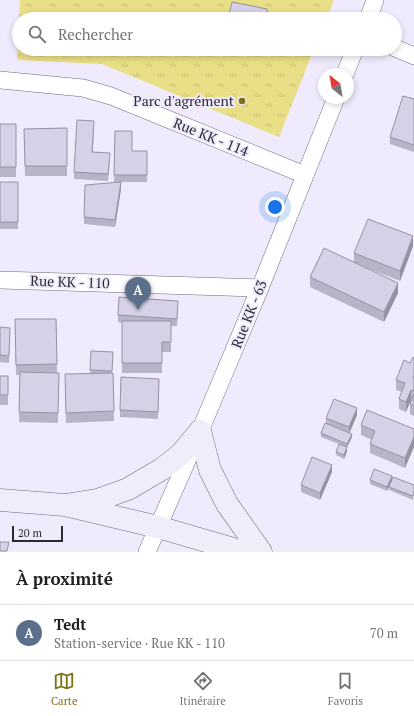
<!DOCTYPE html>
<html lang="fr">
<head>
<meta charset="utf-8">
<style>
	:root { --surface:#fff; --page:#f6f6f6; --text:#202124; --muted:#757577; --line:#e0e0e0; --accent:#7c7213 }
	body { margin:0; font-family:"PT Serif",serif; background:var(--page); color:var(--text) }
	.compass { position:absolute; left:318px; top:68px; width:36px; height:36px; border-radius:50%; background:var(--surface); box-shadow:0 2px 6px #0003; rotate:329deg }
	.scale { position:absolute; left:12px; bottom:10px; width:51px; box-sizing:border-box; padding-left:4px; border:2px solid #2b2931; border-top:0; font-size:11px; line-height:14px; white-space:nowrap; color:#2b2931; -webkit-text-stroke:3px #efebfd; paint-order:stroke }
	.you { position:absolute; left:275px; top:207px; width:14px; height:14px; margin:-10px; border:3px solid #fff; border-radius:50%; background:#1a73e8; box-shadow:0 0 0 6px #1a73e833 }
	.badge { display:grid; place-items:center; width:26px; height:26px; border-radius:50%; background:var(--accent); color:#fff; font-size:13px; font-weight:700 }
	.pin { position:absolute; translate:-50% -33px; filter:drop-shadow(0 1px 2px #0008) }
	.pin::after { content:''; position:absolute; top:21px; width:14px; height:12px; background:inherit; clip-path:polygon(0 0,100% 0,50% 100%) }
	.list { margin:0; padding:0; list-style:none }
	h2 { display:flex; justify-content:space-between; align-items:center; height:52px; margin:0; padding:0 16px; font-size:17px }
	h2 small { font-size:13px; font-weight:400; color:var(--muted) }
	.list li { display:grid; grid-template-columns:26px 1fr auto; gap:12px; align-items:center; box-sizing:border-box; height:56px; padding:0 16px; border-top:1px solid var(--line) }
	.list b { display:block; font-size:15px; white-space:nowrap }
	.list p { margin:0; font-size:13px; white-space:nowrap; color:var(--muted) }
	.list em { font-size:13px; font-style:normal; color:var(--muted) }
	.icon { flex:none; width:22px; height:22px; fill:none; stroke:currentColor; stroke-width:2; stroke-linecap:round; stroke-linejoin:round }
	.map { position:relative; flex:none; width:414px; height:552px; overflow:hidden }
	.search { position:absolute; background:var(--surface); box-shadow:0 2px 6px #0003; left:12px; right:12px; top:12px; height:44px; display:flex; align-items:center; gap:10px; box-sizing:border-box; padding:0 14px; border-radius:22px; color:var(--muted); font-size:15px }
	.sheet { height:108px; background:var(--surface) }
	nav { display:flex; justify-content:space-around; align-items:center; box-sizing:border-box; height:56px; border-top:1px solid var(--line); background:var(--surface); font-size:11px; color:var(--muted) }
	nav a { display:grid; justify-items:center; gap:2px }
	nav .on { color:var(--accent) }
	.map>svg:first-child { display:block }
	.park { fill:url(#park-tufts) }
	.lines { fill:none; stroke-linecap:round; stroke-linejoin:round }
	.street-casing { stroke:#6e6a7d; stroke-width:18 }
	.secondary-casing { stroke:#6e6a7d; stroke-width:23 }
	.street { stroke:#fff; stroke-width:17 }
	.secondary { stroke:#f0edfa; stroke-width:22 }
	.wall { fill:#b8b4c7 }
	.shaded-wall { fill:#9692a2 }
	.building { fill:#d6d1e7; stroke:#9692a2 }
	.poi-dot { fill:#7c7213; stroke:#efebfd; stroke-width:1.5 }
	.labels { text-anchor:middle; stroke-width:4; stroke-linejoin:round; paint-order:stroke }
	.poi-label { font-size:14px; fill:#2b2931; stroke:#efebfd; text-anchor:end }
	.street-label { font-size:14px; fill:#2b2931; stroke:#efebfd }
</style>
</head>
<body>
<div class="map">
<svg width="414" height="552" viewBox="0 0 414 552">
	<defs>
		<pattern id="park-tufts" width="24" height="20" patternUnits="userSpaceOnUse"><rect width="24" height="20" fill="#e9df87"/><path d="M3 7l-1-3M5 7V3M7 7l1-3M15 17l-1-3M17 17v-4M19 17l1-3" fill="none" stroke="#c8bf75"/></pattern>
	</defs>
	<rect width="100%" height="100%" fill="#efebfd"/>
	<!-- park -->
	<path class="park" d="M20,0H334L327,19H19V49H314L279,137L102,64L17,60Z"/>
	<g class="lines">
		<!-- street casing -->
		<g class="street-casing">
			<path id="street" d="M368,19L375,0
				M395,48L414,56
				M345,74L355,49
				M0,80L83,88L111,96L305,175
				M0,280L260,288
				M147,552L200,431L260,288L336,98"/>
		</g>
		<!-- secondary casing -->
		<g class="secondary-casing">
			<path id="secondary" d="M200,431L210,470L227,504L261,552
				M0,500L65,505L158,527L244,552
				M71,504L97,500L128,489L162,469L181,454L200,431"/>
		</g>
		<!-- street -->
		<use href="#street" class="street"/>
		<!-- secondary -->
		<use href="#secondary" class="secondary"/>
	</g>
	<!-- wall -->
	<path class="wall" d="M414,99V152L390,144V137Z
		M0,124H16V177H0Z
		M67,128V176H25L24,129Z
		M94,128L93,152L110,160L108,181L74,179V172Z
		M115,131L132,151H147V182H121V189L115,227L84,224V217L120,182H114Z
		M0,182H18V229H0Z
		M413,246L400,281L364,267L398,293L384,322L310,287V277L354,262V253Z
		M178,308L177,326H171V352H162V373H122V323L118,322V315Z
		M15,319H56L57,373H59L58,423L19,422L20,375H16Z
		M0,327L10,335L9,363L0,362Z
		M91,351L113,359L112,373H113L114,421L66,423L65,384L90,374Z
		M414,358V416L410,414V404L412,400H411L406,412L399,409V399L402,392L396,390V380Z
		M0,376H8V405H0Z
		M159,379L158,419L120,417V410Z
		M357,415L349,433L352,437L347,447V451L344,459L336,455V452L339,444L321,437V433L326,424V418Z
		M361,425L414,429L405,468L370,453V444L372,440L361,435Z
		M332,472L320,500L301,492V485Z
		M392,479L387,491L370,484V480Z
		M414,485L413,500L389,490V487Z"/>
	<!-- shaded-wall -->
	<path class="shaded-wall" d="M267,9V19H266Z
		M121,182V189L115,227V220Z
		M413,236V246L400,281V271Z
		M398,283V293L384,322V312Z
		M411,390V400L406,412V402Z
		M357,408V415L349,434V427Z
		M352,434V437L347,447V451L344,459V455L347,447V444Z
		M414,437V447L405,468V458Z
		M332,465V472L320,500V493Z
		M392,476V479L387,491V487Z"/>
	<!-- building -->
	<path class="building" d="M232,2L267,9L266,19H228Z
		M403,96L414,99V145L390,137Z
		M77,120L94,121L92,152L110,153L108,174L74,172Z
		M0,124H16V167H0Z
		M67,128V166H25L24,129Z
		M115,131H132V151H147V175H114Z
		M0,182H18V222H0Z
		M121,182L115,220L84,217L85,185Z
		M368,219L413,236L400,271L354,253Z
		M324,248L398,283L384,312L310,277Z
		M119,297L178,301L177,319L118,315Z
		M15,319H56L57,364L16,365Z
		M122,321H171V342H162V363H122Z
		M0,327L10,328L9,356L0,355Z
		M91,351L113,352L112,371L90,370Z
		M413,357L414,358V375L413,378L414,379V391L411,390L406,402L399,399L405,383L396,380L404,360L410,363Z
		M20,372L59,373L58,413L19,412Z
		M113,373L114,411L66,413L65,374Z
		M0,376H8V395H0Z
		M121,377L159,379L158,412L120,410Z
		M414,394V406L410,404Z
		M334,399L357,408L349,427L326,418Z
		M367,410L414,429V437L405,458L370,444L375,431L361,425Z
		M325,423L352,434L347,444L321,433Z
		M339,444L347,447L344,455L336,452Z
		M312,457L332,465L320,493L301,485Z
		M374,469L392,476L387,487L370,480Z
		M393,477L414,485V493L413,496L389,487Z
		M0,542H9L7,551H0Z"/>
	<!-- markers -->
	<circle class="poi-dot" cx="242" cy="101" r="4"/>
	<g class="labels">
		<!-- poi labels -->
		<g class="poi-label">
			<text x="234" y="106">Parc d'agrément</text>
		</g>
		<!-- street labels -->
		<g class="street-label">
			<text transform="translate(211 137) rotate(22)" y="5">Rue KK - 114</text>
			<text transform="translate(70 282) rotate(2)" y="5">Rue KK - 110</text>
			<text transform="translate(249 314) rotate(-68)" y="5">Rue KK - 63</text>
		</g>
	</g>
</svg>
<svg class="compass" viewBox="-18 -18 36 36"><path d="M0-13l5 13h-10z" fill="#e53935"/><path d="M0 13l5-13h-10z" fill="#757577"/></svg>
<div class="scale">20 m</div>
<div class="you"></div>
<div class="pin badge" style="left:138px;top:310px;background:#5c6f8a">A</div>
<div class="search"><svg class="icon" aria-label="search" viewBox="0 0 24 24"><circle cx="10" cy="10" r="6"/><path d="M15 15l6 6"/></svg>Rechercher</div>
</div>
<section class="sheet">
<h2>À proximité<small></small></h2>
<ul class="list">
<li><span class="badge" style="background:#5c6f8a">A</span><div><b>Tedt</b><p>Station-service · Rue KK - 110</p></div><em>70 m</em></li>
</ul>
</section>
<nav>
<a class="on"><svg class="icon" aria-label="map" viewBox="0 0 24 24"><path d="M3 6l6-2 6 2 6-2v14l-6 2-6-2-6 2zM9 4v14M15 6v14"/></svg>Carte</a>
<a><svg class="icon" aria-label="directions" viewBox="0 0 24 24"><path d="M12 3l9 9-9 9-9-9zM9 14v-3h6M13 9l2 2-2 2"/></svg>Itinéraire</a>
<a><svg class="icon" aria-label="saved" viewBox="0 0 24 24"><path d="M7 4h10v16l-5-4-5 4z"/></svg>Favoris</a>
</nav>
</body>
</html>
